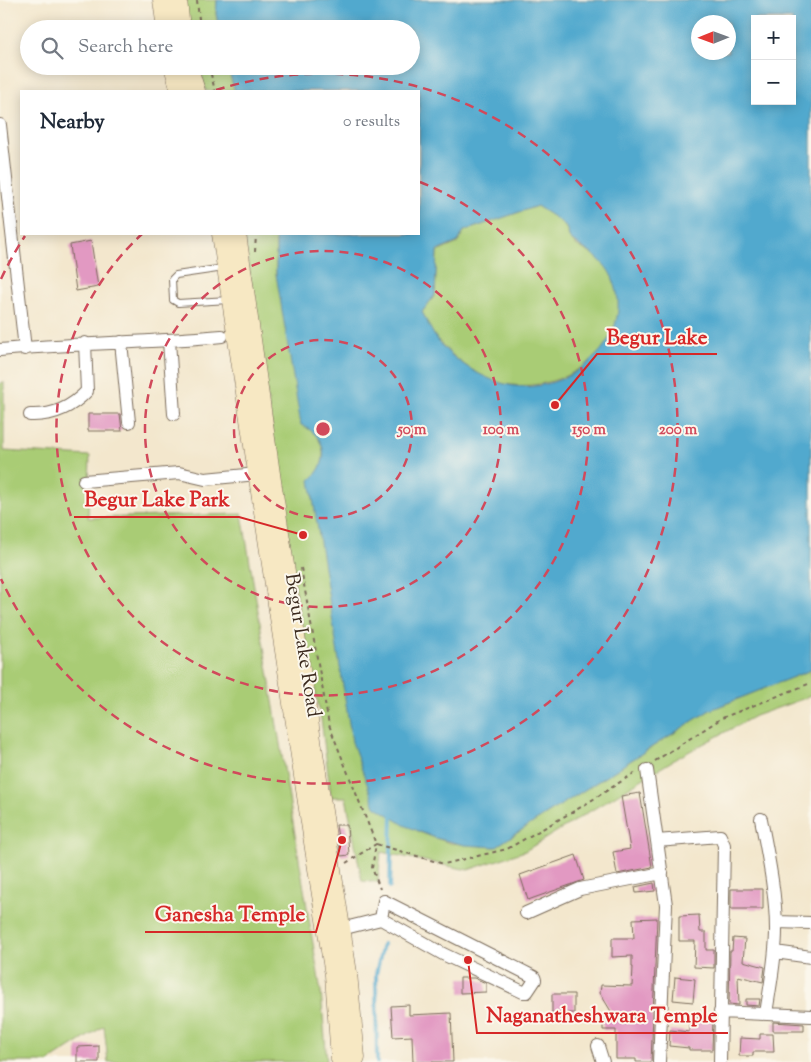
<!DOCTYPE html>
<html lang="en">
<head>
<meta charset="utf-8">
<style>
	:root { --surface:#fff; --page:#f2f2f3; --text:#1f2937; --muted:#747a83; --line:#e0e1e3 }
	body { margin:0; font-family:"Sorts Mill Goudy",serif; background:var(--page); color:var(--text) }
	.controls { position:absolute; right:15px; top:15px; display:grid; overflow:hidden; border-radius:0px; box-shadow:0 2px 12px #0003 }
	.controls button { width:45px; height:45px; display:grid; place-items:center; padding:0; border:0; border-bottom:1px solid var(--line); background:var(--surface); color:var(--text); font:25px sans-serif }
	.compass { position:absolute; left:691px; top:15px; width:45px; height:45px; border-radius:50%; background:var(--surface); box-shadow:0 2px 12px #0003; rotate:269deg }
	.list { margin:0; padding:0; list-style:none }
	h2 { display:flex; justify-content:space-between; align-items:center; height:65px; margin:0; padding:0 20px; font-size:21px }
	h2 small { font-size:16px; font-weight:400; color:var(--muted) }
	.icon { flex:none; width:28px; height:28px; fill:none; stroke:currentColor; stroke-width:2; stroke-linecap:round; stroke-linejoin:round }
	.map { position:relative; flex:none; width:811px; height:1062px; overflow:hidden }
	.search { position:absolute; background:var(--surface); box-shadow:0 2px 12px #0003; left:20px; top:20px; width:400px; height:55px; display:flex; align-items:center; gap:12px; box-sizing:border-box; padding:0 18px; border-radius:28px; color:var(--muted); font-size:19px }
	.panel { position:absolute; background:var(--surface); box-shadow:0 2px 12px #0003; left:20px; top:90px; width:400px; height:145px; border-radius:0px }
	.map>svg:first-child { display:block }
	.green { fill:#a9cc75; stroke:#727b4a }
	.water { fill:#51a9ce; stroke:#466a76; fill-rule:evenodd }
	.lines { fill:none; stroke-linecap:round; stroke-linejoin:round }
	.stream { stroke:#51a9ce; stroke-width:4 }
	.building { fill:#e299c2 }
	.service-casing { stroke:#7b6c5b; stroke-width:8 }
	.minor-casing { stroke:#7b6c5b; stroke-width:14 }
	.secondary-casing { stroke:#7b6c5b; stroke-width:19 }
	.path { stroke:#7b6c5b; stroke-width:2; stroke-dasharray:4 4; stroke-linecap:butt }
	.service { stroke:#fff; stroke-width:6 }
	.minor { stroke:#fff; stroke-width:12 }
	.secondary { stroke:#f7e8c3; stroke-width:18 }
	.ring { fill:none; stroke:#d1495b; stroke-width:2.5; stroke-dasharray:9 6 }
	.labels { text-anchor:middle; stroke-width:4; stroke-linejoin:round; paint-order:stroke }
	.street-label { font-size:20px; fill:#3b2a1e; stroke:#fbf7ec }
	.centre { fill:#d1495b; stroke:#fbf7ec; stroke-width:2.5 }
	.ring-label { font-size:15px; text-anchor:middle; font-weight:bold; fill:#d1495b; stroke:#fbf7ec; stroke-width:4; stroke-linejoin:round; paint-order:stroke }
	.leader { fill:none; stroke:#d62828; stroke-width:2 }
	.callout-dot { fill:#d62828; stroke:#fbf7ec; stroke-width:2 }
	.callout-label { font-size:21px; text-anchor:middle; font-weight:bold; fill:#d62828; stroke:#fbf7ec; stroke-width:4; stroke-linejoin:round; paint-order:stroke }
</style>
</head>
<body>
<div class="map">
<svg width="811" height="1062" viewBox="0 0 811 1062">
	<rect width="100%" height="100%" fill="#fbf7ec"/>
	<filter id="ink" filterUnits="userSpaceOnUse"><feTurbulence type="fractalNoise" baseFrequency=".02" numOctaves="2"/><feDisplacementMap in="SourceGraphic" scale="10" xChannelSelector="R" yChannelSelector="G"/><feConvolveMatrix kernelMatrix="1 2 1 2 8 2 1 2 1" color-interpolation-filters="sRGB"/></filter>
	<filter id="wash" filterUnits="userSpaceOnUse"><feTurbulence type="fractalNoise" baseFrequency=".0096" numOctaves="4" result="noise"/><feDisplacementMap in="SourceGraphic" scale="20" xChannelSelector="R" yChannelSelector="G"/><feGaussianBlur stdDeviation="1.12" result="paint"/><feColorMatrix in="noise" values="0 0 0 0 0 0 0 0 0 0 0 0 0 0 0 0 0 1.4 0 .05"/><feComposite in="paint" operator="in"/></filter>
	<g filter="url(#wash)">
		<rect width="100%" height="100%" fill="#f3e7cd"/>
		<!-- green -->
		<path class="green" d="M184,0H217L216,14L219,29H189Z
			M199,66H227L235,91H206Z
			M537,206C545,212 560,219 565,226C568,230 568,236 571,240C579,250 597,253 607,267C651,335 569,396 505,384C479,379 453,358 436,338C430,331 426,320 422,312L435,295L437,252L458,243L464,231Z
			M244,234H276V274L308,428C325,440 328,460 315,476L419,832L450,843L495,847L710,710L811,670V696L755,716L677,758L525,851L468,870L381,852L378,882L362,881L346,797H331L321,719L295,590Z
			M4,382V451L90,456L88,518L242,514L321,992L327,1062H108L104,1026L48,1062H0V383Z"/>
		<!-- water -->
		<path class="water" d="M217,0H811V670L710,710L495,847L465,845L435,838L404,825L375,806L352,742L310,480C331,462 327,436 301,425L276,274V234H419V91H235L227,66H411V29H219L216,14ZM755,19H792V101H755ZM698,22H728V52H698ZM537,206C544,211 560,220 565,226C568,230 568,236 571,240C573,242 578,244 580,246C594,255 605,262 612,277C641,342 561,402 501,383C476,375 448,357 434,335C430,328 426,319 422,312L435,295L437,251L458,242L464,231Z"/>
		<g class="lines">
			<!-- stream -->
			<path class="stream" d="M390,887L392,814
				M377,1062L376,974L383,944"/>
		</g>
		<g id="blocks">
			<!-- building -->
			<path class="building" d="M91,241L98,287L76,291L70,245Z
				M88,414H120L122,431H88Z
				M640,793L652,867L617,874L613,852L630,849L621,796Z
				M336,825H347L349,855L341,856Z
				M576,855L584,880L528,900L520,875Z
				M654,883L655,891L636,893L635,887Z
				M731,889H763V909H731Z
				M699,915L700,932H706V950H714V968L694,967L695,941H679V916Z
				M657,918L651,1062H636V1059H616V1030H603V1018H615L600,993L601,985L632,986L633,967H632V956L612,957V938H634L633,919Z
				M733,938L745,939L743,961L765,967L763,982L738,976L739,1005L729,1004L730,951H732Z
				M675,977L695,979L693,1002L673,1000Z
				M460,978H474L486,983V992L460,993Z
				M552,994H574V1013H552Z
				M746,999H760L759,1006L746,1005Z
				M409,1005V1015L451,1013L453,1062H413L412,1036L393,1037L391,1006Z
				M689,1017H713L712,1050H689V1048L669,1046L670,1030L689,1032Z
				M773,1022L804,1024V1031H773Z
				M760,1034H773L774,1052H753V1056H739L740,1038L760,1039Z
				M99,1046V1062H77V1047Z"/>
		</g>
	</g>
	<g filter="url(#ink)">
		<use href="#blocks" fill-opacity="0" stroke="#7b6c5b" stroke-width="1"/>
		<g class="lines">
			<!-- service casing -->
			<g class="service-casing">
				<path id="service" d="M224,268L176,275L172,279L173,300L178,303L229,300"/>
			</g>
			<!-- minor casing -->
			<g class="minor-casing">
				<path id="minor" d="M0,125L25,349
					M169,341L174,414
					M121,342L129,422
					M0,350C74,343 148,343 222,336
					M30,415C53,416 71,408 87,391L85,343
					M84,481L179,473L205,479L257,474
					M647,770L666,905L659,1062
					M761,819C768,856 776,893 776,930C776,958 770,986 766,1014
					M657,841L720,836L724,845L720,1062
					M384,901L534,977L535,980L527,992H523L443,954L381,919Z
					M526,913L580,889L662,873
					M776,922L811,923
					M341,929L381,919
					M775,952L811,957
					M720,1012L811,1016
					M598,1046L603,1062"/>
			</g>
			<!-- secondary casing -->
			<g class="secondary-casing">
				<path id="secondary" d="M162,0L166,29
					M178,0L181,29
					M173,66L180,91
					M188,66L196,91
					M221,234L321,895L334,975L340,1059L342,1062
					M237,234L272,481L348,973L356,1058L354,1062"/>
			</g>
			<!-- path -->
			<path class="path" d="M197,0L200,29
				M209,66L215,91
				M255,252L256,234
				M301,568L329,725L376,844L444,864L507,849L581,807L636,772
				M655,761L722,718L811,683
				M346,863L376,844L372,868L380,889"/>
			<!-- service -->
			<use href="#service" class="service"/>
			<!-- minor -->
			<use href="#minor" class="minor"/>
			<!-- secondary -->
			<use href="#secondary" class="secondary"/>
		</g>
	</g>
	<!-- distance rings -->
	<g class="ring">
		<circle cx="323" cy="429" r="89"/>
		<circle cx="323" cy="429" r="178"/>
		<path d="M420 182A266 266 0 1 1 142 234"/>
		<path d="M1 279A355 355 0 0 1 25 236M216 90A355 355 0 1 1 1 579"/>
	</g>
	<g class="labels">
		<!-- street labels -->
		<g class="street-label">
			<text transform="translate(304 645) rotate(81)" y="7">Begur Lake Road</text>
		</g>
	</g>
	<circle cx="323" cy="429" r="8" class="centre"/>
	<g class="ring-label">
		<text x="412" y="434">50 m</text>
		<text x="501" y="434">100 m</text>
		<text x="589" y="434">150 m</text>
		<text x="678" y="434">200 m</text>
	</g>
	<!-- callouts -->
	<path class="leader" d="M555 405L597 354H717M303 535L239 517H74M342 840L316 932H145M468 960L477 1033H728"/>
	<g class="callout-dot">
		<circle cx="555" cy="405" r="5"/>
		<circle cx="303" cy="535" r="5"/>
		<circle cx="342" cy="840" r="5"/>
		<circle cx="468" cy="960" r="5"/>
	</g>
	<g class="callout-label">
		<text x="657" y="344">Begur Lake</text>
		<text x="157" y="506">Begur Lake Park</text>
		<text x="230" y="921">Ganesha Temple</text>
		<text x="602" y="1022">Naganatheshwara Temple</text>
	</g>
</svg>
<div class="controls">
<button>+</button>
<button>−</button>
</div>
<svg class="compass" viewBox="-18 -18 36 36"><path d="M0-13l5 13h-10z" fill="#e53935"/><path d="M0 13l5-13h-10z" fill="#747a83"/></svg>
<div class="search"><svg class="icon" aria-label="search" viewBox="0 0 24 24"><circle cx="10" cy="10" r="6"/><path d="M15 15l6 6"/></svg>Search here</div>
<section class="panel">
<h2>Nearby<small>0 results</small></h2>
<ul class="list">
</ul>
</section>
</div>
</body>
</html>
